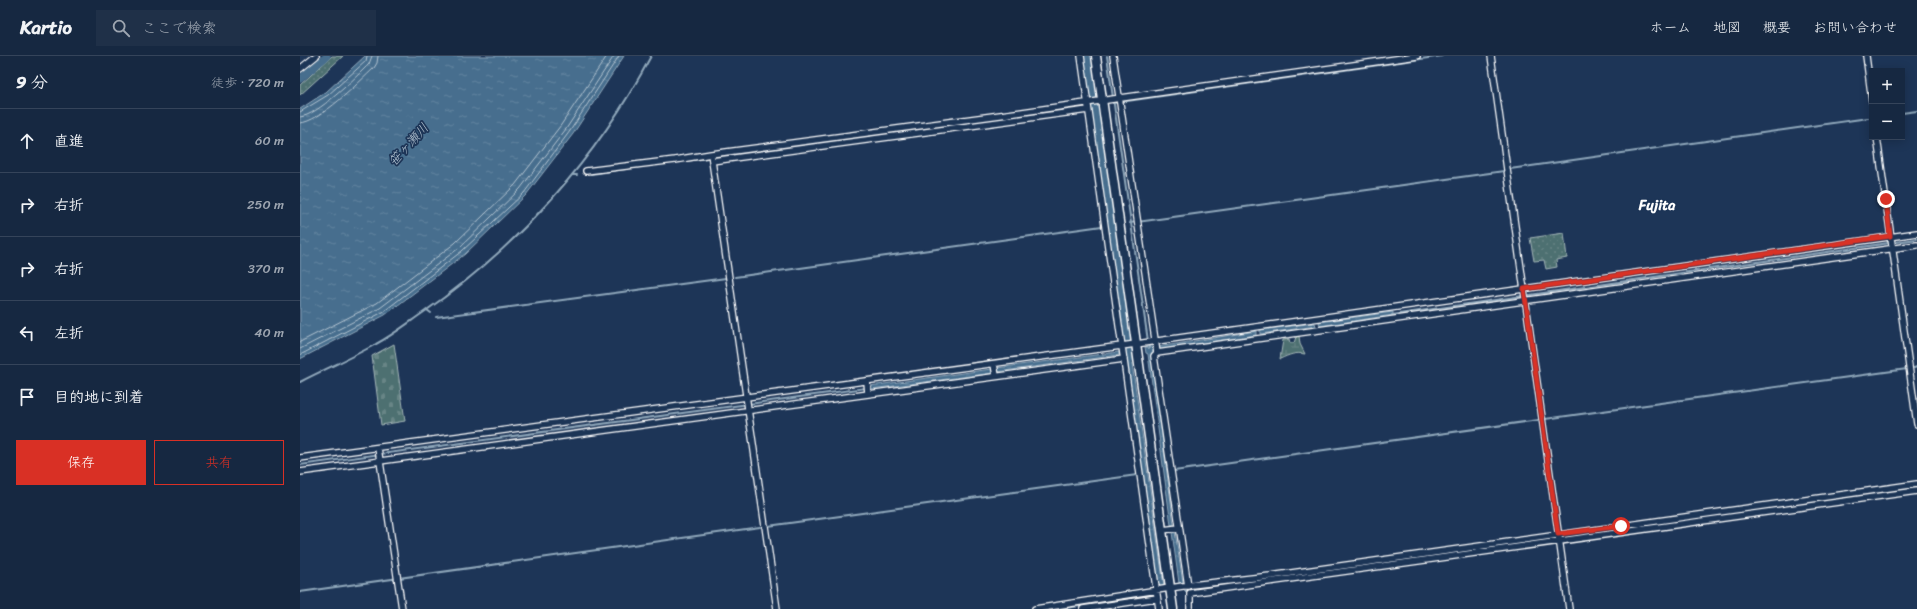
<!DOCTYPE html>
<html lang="ja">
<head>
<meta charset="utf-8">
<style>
	:root { --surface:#162841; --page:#1f3048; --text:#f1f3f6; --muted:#9ea6b1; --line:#35445a; --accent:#d93025 }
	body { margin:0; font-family:Sriracha,"Klee One",sans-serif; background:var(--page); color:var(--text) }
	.controls { position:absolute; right:12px; top:12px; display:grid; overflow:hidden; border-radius:0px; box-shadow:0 2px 10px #0003 }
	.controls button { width:36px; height:36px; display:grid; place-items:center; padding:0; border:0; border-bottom:1px solid var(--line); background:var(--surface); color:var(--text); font:20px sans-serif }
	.stop { position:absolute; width:12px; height:12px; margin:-9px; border:3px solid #d93025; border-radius:50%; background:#fff }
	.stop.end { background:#d93025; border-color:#fff; box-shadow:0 1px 4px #0008 }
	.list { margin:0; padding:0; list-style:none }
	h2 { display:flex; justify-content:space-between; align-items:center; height:52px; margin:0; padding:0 16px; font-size:17px }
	h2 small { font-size:13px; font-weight:400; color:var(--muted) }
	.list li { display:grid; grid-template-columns:26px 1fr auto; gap:12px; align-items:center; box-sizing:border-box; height:64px; padding:0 16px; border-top:1px solid var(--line) }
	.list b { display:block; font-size:15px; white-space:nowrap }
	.list em { font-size:13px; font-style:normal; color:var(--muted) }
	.actions { display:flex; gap:8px; padding:12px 16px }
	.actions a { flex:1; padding:9px 0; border:1px solid var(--accent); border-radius:0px; text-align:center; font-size:14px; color:var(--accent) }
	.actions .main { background:var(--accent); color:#fff }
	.icon { flex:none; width:22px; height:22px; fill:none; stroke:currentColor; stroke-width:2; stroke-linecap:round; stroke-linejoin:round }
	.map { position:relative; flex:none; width:1617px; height:553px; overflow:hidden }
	header { display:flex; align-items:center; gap:24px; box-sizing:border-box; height:56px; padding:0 20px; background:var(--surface); border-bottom:1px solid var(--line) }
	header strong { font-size:19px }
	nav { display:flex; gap:22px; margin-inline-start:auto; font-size:14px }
	.search { width:280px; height:36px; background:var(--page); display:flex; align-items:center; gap:10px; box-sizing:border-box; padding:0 14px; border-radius:0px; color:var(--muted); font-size:15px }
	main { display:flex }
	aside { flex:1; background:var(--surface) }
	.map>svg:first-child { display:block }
	.grass { fill:url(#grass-dots); stroke:#a6b8b8 }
	.wetland { fill:url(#wetland-marsh); stroke:#a6b8b8 }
	.cemetery { fill:url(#cemetery-stones); stroke:#a6b8b8 }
	.water { fill:url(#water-ripples); stroke:#90a8bb }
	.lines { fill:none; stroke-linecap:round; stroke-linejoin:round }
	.shore { stroke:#b5c5d2; stroke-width:1 }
	.stream { stroke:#90a8bb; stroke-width:2 }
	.canal { stroke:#466e8e; stroke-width:7 }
	.street-casing { stroke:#fff; stroke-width:8 }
	.secondary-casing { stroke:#fff; stroke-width:11 }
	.street { stroke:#1d3557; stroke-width:5.5 }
	.secondary { stroke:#1d3557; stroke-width:8 }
	.route { stroke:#d93025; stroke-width:5 }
	.labels { text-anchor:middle; stroke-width:3.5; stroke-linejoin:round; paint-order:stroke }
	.water-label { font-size:13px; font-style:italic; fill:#b5c5d2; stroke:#1d3557 }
	.quarter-label { font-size:14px; font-weight:bold; fill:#fff; stroke:#1d3557 }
</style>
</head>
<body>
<header>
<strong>Kartio</strong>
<div class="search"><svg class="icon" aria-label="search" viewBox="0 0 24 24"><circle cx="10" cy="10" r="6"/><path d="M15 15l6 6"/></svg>ここで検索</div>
<nav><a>ホーム</a><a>地図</a><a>概要</a><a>お問い合わせ</a></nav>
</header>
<main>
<aside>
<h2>9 分<small>徒歩 · 720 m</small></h2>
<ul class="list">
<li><svg class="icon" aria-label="ahead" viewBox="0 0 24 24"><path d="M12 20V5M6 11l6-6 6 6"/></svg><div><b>直進</b></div><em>60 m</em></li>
<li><svg class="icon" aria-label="right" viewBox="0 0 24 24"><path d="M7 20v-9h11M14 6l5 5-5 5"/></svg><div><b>右折</b></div><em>250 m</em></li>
<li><svg class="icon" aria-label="right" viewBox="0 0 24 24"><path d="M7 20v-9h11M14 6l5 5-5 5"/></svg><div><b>右折</b></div><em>370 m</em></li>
<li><svg class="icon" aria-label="left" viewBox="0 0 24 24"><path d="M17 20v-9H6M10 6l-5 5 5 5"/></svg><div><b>左折</b></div><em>40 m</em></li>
<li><svg class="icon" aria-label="arrive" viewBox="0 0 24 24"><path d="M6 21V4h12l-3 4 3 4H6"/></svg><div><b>目的地に到着</b></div></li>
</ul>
<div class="actions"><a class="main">保存</a><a>共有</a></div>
</aside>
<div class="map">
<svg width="1617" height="553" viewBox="0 0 1617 553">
	<defs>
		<pattern id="grass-dots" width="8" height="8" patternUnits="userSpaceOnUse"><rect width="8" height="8" fill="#4d7071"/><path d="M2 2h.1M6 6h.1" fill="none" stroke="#688586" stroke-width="1.8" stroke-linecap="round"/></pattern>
		<pattern id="wetland-marsh" width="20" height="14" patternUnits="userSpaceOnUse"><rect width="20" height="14" fill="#4d7071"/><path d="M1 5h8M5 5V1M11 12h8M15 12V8" fill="none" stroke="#688586"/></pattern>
		<pattern id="cemetery-stones" width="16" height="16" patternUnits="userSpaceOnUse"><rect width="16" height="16" fill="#4d7071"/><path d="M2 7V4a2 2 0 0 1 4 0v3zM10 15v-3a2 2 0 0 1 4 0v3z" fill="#688586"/></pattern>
		<pattern id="water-ripples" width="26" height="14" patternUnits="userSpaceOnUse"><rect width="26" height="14" fill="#466e8e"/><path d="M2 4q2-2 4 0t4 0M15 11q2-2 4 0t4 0" fill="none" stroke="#62849f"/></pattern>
	</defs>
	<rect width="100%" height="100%" fill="#1d3557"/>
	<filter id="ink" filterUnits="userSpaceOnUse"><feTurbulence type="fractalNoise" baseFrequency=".025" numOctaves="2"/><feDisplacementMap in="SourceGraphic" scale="8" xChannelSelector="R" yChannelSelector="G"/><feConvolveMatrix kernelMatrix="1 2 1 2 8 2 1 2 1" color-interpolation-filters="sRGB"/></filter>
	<g filter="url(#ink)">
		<!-- grass -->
		<path class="grass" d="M32,0H43L0,39V29Z
			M1264,177L1267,202L1256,204L1257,211L1246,213L1244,204L1234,205L1230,182Z"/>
		<!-- wetland -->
		<path class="wetland" d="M999,280L1000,288L1005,298C995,296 989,299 980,303L983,284L989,283L990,287H994L996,281Z"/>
		<!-- cemetery -->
		<path class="cemetery" d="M94,288L105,365L81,369L72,300Z"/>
		<!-- water -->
		<path class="water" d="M65,0H324L273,78L226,139L165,198L85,259L0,303V53L26,36Z
			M1093,256V259L1020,270L1019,266Z
			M1015,267L1016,270L960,278V274Z
			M956,275V279L858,294V291Z
			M845,291H853L854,295L851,297L874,469H871L848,298L846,297Z
			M830,294L864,531L861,532L858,530L826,295Z
			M819,296V299L697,316V312Z
			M692,313L693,317L571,333L570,330Z
			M872,476H875L883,527H879Z"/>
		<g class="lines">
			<!-- shore -->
			<path class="shore" d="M0,56L28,39L66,5L67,0
				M0,61C17,60 56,21 69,8L72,0
				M0,67C20,66 59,26 74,12L77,7L78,0
				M0,286L77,247L155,187L215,129L261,69L307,0
				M0,293L80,252L159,192L220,133L266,73L314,0
				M0,299L83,256L162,195L224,137L270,75L319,0"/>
			<!-- stream -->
			<path class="stream" d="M807,0L849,292
				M813,47L1142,0
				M791,50H794
				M1602,57L1617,55
				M386,105L783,51
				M1210,113L1568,62
				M291,118L340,111
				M273,119H277
				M830,167L1204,115
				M808,170L811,169
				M435,221L802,170
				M127,254L131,257
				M1092,259L1617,183
				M136,261L426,222
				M1614,312L1617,311
				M0,326C25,313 51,302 76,288C93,279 108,267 124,256C219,190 297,102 351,0
				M1245,363L1607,313
				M0,409L566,332
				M874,415L1239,364
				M468,470L837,419
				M1243,485L1550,442
				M885,535L1199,491
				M0,536L460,471
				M760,553L852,539"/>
			<!-- canal -->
			<path class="canal" d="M787,0L830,303
				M0,23L27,0"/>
			<!-- street casing -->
			<g class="street-casing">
				<path id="street" d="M781,0L859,553
					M813,0L857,297
					M1191,0L1269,553
					M1566,0L1572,45
					M0,13L16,0
					M1577,81L1617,368
					M411,98L477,553
					M412,105L788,54
					M286,115L375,104L411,98L715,57L1117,0
					M694,308L696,320
					M567,325L568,338
					M78,392L102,553
					M0,402L836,288L1617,177
					M0,416L824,303
					M862,474L879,472
					M888,530L854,300L857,297L1617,189
					M735,553L883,530L970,520L1617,428
					M783,553L857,542
					M890,553V537L1617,435"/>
			</g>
			<!-- secondary casing -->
			<g class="secondary-casing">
				<path id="secondary" d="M796,0L873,553"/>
			</g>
			<!-- street -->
			<use href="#street" class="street"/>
			<!-- secondary -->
			<use href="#secondary" class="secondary"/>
		</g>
	</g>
	<g class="lines" filter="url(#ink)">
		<!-- route -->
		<path class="route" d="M1321,470L1258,478L1224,233L1590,180L1586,143"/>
	</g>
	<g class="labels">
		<!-- water labels -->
		<g class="water-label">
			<text transform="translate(108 88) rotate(-48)" y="5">笹ヶ瀬川</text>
		</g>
		<!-- quarter labels -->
		<g class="quarter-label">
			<text x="1357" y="154">Fujita</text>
		</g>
	</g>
</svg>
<div class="controls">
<button>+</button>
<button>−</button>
</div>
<div class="stop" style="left:1321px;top:470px"></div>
<div class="stop end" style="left:1586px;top:143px"></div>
</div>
</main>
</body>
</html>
